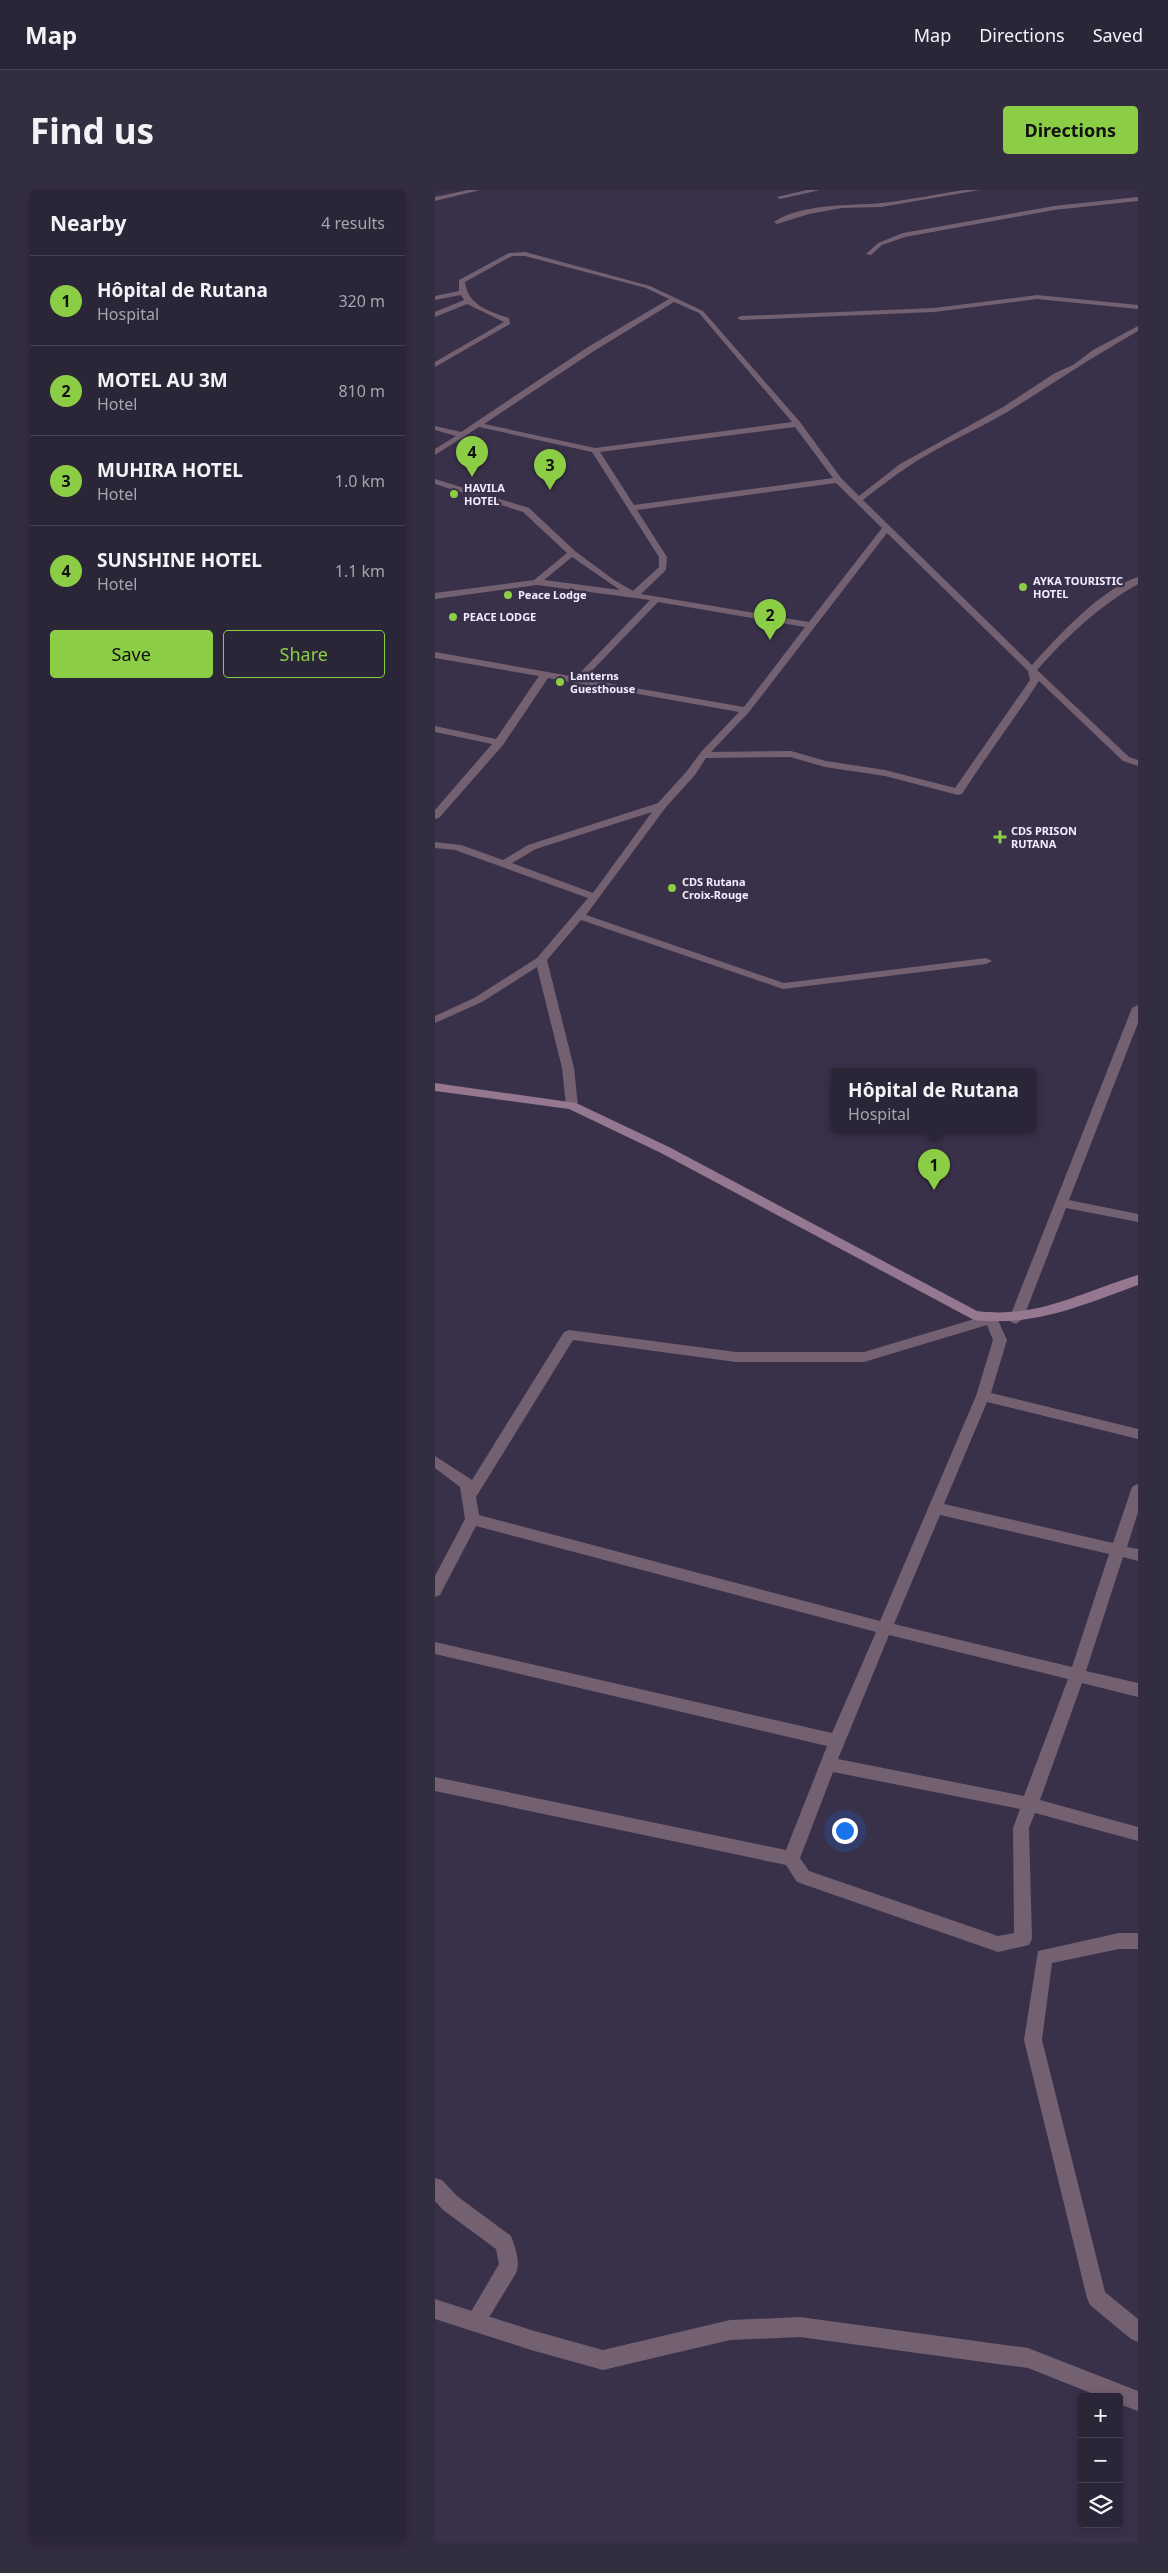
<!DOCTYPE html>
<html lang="en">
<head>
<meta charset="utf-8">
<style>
	:root { --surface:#2b2538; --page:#332d40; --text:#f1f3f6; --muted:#a6a5ae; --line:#474253; --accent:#8bce46 }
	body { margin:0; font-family:"Noto Sans",sans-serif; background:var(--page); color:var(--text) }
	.controls { position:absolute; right:15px; bottom:15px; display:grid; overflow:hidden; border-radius:5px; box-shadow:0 2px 8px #0003 }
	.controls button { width:45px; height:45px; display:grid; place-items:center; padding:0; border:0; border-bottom:1px solid var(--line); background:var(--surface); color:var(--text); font:25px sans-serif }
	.you { position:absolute; left:409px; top:1640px; width:18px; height:18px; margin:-12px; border:4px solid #fff; border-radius:50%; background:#1a73e8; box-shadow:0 0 0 8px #1a73e833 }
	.badge { display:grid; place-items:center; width:32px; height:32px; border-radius:50%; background:var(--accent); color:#111; font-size:16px; font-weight:700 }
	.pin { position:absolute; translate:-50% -41px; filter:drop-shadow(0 1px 2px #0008) }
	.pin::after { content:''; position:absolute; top:26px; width:18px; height:15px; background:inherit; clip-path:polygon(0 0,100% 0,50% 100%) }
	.popup { position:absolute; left:396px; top:878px; width:205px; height:65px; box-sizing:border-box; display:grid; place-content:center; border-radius:5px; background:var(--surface); filter:drop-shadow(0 1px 4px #0005); font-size:16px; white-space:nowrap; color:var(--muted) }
	.popup b { font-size:19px; color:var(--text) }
	.popup::after { content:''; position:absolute; left:50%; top:100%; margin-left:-10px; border:10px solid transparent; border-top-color:var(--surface) }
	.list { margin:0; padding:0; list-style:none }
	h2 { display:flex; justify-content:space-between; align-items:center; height:65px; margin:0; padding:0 20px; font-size:21px }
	h2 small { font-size:16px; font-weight:400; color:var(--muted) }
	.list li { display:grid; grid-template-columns:32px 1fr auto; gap:15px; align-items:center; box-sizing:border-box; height:90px; padding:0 20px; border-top:1px solid var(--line) }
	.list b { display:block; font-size:19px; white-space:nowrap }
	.list p { margin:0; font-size:16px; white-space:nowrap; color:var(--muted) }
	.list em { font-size:16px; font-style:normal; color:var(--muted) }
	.actions { display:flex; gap:10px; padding:15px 20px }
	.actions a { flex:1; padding:11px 0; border:1px solid var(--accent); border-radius:5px; text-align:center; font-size:18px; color:var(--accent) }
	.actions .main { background:var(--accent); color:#111 }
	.icon { flex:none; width:28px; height:28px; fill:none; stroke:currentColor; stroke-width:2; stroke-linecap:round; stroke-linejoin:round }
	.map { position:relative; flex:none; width:703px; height:2353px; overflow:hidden; border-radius:5px }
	header { display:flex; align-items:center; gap:30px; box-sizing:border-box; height:70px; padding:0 25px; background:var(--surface); border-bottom:1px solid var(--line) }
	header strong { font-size:24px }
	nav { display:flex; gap:28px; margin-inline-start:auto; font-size:18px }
	.intro { display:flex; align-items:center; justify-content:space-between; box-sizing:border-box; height:120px; padding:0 30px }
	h1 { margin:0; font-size:35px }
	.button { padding:12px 22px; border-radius:5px; background:var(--accent); color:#111; font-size:18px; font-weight:700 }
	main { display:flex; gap:30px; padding:0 30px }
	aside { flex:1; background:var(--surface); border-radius:5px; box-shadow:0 2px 8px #0003 }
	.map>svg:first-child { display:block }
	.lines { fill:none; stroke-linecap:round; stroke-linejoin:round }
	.minor { fill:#736070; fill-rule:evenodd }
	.tertiary { fill:#736070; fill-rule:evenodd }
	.secondary { fill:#957790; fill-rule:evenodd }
	.poi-dot { fill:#8bce46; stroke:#39314a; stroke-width:2 }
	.labels { text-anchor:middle; stroke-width:5; stroke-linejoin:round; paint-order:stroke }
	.far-poi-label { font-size:11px; font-weight:bold; fill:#f1ecfd; stroke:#39314a; text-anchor:start }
</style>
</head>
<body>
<header>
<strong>Map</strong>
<nav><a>Map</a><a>Directions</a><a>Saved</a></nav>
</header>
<div class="intro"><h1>Find us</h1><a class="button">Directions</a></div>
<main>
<aside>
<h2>Nearby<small>4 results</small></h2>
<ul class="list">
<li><span class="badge">1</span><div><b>Hôpital de Rutana</b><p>Hospital</p></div><em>320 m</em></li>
<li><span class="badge">2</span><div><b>MOTEL AU 3M</b><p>Hotel</p></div><em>810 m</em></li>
<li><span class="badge">3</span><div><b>MUHIRA HOTEL</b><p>Hotel</p></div><em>1.0 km</em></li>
<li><span class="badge">4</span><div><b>SUNSHINE HOTEL</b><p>Hotel</p></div><em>1.1 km</em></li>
</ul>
<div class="actions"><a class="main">Save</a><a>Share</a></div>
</aside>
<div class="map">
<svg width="703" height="2353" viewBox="0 0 703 2353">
	<rect width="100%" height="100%" fill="#39314a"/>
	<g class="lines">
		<!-- minor -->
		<path class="minor" d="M33,0H45L0,11V7Z
			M372,0H385L345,9L342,7Z
			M530,0H545L446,17L407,18L374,24L342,34L339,32C367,13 415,16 447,13C475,10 502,4 530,0Z
			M703,7V11L619,20L470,47L447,55L436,65L431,64L443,53L468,43L619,16Z
			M90,62L215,96L268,121L365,232L406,288L424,306L465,274L568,217L620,183L638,175L658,160L703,136V141C659,166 617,194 574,221C540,241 503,256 471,278C456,288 442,299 428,310L597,475C622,447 667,398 703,387V394C664,416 632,446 602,480L694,567L703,570V576L688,571L604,491C579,530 551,566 527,604L523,605L450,586L390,577L355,567L271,568L260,585L231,617L151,725L349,793L551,768L557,771L551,774L348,799L146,730L112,770L139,878L143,916L137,920L131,916L127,878L102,777L47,812L0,833V826L39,808L102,768L153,708L20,660L0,658V652L26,655L68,670L93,655L223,613L252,581L266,562L304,522L113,488L68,555L4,628L0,629V620L57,554L0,542V536L61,549L104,486L0,468V462L141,487L215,410L102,395L0,409V403L99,390L132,363L88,322L0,294V289L94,318L140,361L179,390L198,401L224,377V367L157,262L44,237L0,265V259L21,246L0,240V236L26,242L153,157L234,109L211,98L90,66H77L30,92C33,116 54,121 74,128L75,134L0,177V172L69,132L32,114L0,127V122L29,110L26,105L0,110V106L24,101V90L74,63ZM239,112L264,123L357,232L160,258L49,234L159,161ZM360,237L398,288L199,315L165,262ZM401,293L447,338L374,432L206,404L231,380L232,367L202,320ZM452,343L593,481L595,490L520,598L450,580L391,571L356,561L276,562L314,522ZM137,367L185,400L109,390ZM223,412L370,437L309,517L149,489ZM217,622L158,703L77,673L101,659Z
			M602,105L703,115V119L602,109L499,122L306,130L302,128L306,126L499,118Z
			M703,815V833L634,1010L703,1024V1032L631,1018L588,1129L581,1134L576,1132L574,1129L697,818Z
			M556,1124L561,1126L572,1150L556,1203L703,1239V1249L552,1212L509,1314L678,1353L696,1300L698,1296L703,1294V1322L692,1357L703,1359V1371L688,1367L651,1481L703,1493V1507L647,1493L605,1610L703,1637V1651L600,1623L594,1638L597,1749L594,1755L563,1762L362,1692L351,1675L0,1601V1587L351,1660L392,1556L0,1464V1452L397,1543L441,1442L41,1336L5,1405L0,1407V1386L30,1329L25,1297L0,1278V1266L37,1290L129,1142L134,1140L301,1162H429ZM552,1135L558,1150L541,1206L445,1431L44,1325L41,1307L138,1150L301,1172H429ZM505,1325L674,1364L637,1477L459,1434ZM454,1445L633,1489L589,1606L403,1569ZM398,1582L585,1619L578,1638L579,1743L563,1746L374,1681L365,1668Z
			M684,1743H703V1759H684L617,1773L607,1850L670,2102L703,2129V2152L696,2149L655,2115L652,2108L589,1850L603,1761Z
			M0,1988L7,1990L22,2006L76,2046C80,2057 86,2072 81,2083L47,2139L40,2142L33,2139L30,2132L64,2074L61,2059L8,2020L0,2011Z"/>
		<!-- tertiary -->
		<path class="tertiary" d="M0,2109L96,2140L168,2160L295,2130L365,2127L593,2158L703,2201V2221L684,2214V2207H666L593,2178L365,2147L295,2150L168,2180L96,2160L0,2129Z"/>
		<!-- secondary -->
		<path class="secondary" d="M0,893L141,913L234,957L542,1121C603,1129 646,1102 703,1085V1095C649,1115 598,1137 539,1130L226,963L134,919L0,901Z"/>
	</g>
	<!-- markers -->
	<g class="poi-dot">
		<circle cx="19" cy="304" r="5"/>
		<circle cx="588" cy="397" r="5"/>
		<circle cx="73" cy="405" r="5"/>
		<circle cx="18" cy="427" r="5"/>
		<circle cx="125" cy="492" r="5"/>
		<path d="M562.5 639.5h5v5h5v5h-5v5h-5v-5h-5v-5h5z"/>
		<circle cx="237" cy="698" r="5"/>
	</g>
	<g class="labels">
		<!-- far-poi labels -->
		<g class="far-poi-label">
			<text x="29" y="302">HAVILA<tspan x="29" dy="13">HOTEL</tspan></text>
			<text x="598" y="395">AYKA TOURISTIC<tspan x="598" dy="13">HOTEL</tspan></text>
			<text x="83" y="409">Peace Lodge</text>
			<text x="28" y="431">PEACE LODGE</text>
			<text x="135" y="490">Lanterns<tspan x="135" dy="13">Guesthouse</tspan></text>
			<text x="576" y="645">CDS PRISON<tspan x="576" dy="13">RUTANA</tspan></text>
			<text x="247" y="696">CDS Rutana<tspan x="247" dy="13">Croix-Rouge</tspan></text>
		</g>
	</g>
</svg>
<div class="controls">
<button>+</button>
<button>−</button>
<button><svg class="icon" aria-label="layers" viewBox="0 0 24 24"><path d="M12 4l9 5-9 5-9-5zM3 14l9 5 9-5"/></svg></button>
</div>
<div class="you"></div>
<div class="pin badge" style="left:499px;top:1000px">1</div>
<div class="popup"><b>Hôpital de Rutana</b>Hospital</div>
<div class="pin badge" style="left:335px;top:450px">2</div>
<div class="pin badge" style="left:115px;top:300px">3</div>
<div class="pin badge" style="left:37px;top:287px">4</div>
</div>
</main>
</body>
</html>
